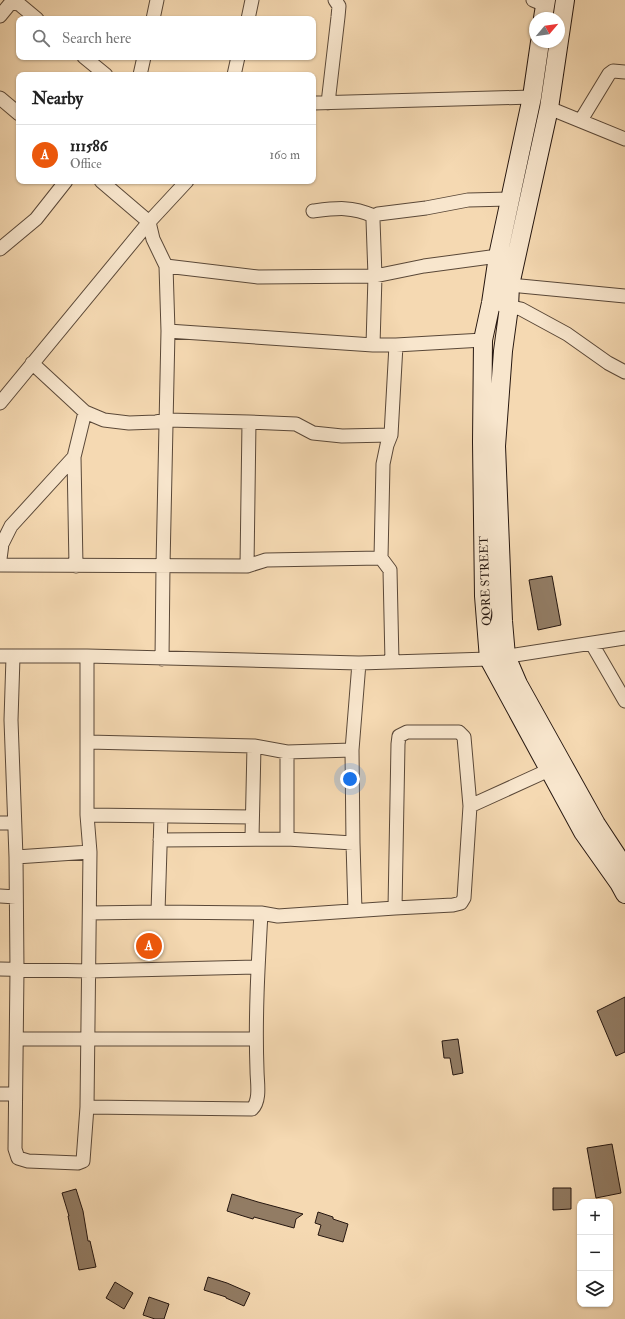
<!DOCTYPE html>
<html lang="en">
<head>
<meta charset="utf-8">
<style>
	:root { --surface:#fff; --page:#f2f2f2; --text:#222; --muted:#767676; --line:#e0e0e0; --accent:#ea580c }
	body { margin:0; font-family:"IM FELL Double Pica",serif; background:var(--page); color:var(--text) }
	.controls { position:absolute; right:12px; bottom:12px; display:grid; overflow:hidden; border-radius:8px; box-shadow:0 1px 3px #0004 }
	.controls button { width:36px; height:36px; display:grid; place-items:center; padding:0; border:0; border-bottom:1px solid var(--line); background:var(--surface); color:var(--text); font:20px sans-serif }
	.compass { position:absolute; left:529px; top:12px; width:36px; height:36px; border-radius:50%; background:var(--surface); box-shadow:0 1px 3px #0004; rotate:61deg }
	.you { position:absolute; left:350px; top:779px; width:14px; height:14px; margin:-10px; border:3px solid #fff; border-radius:50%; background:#1a73e8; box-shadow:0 0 0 6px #1a73e833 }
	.badge { display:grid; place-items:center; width:26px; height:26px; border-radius:50%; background:var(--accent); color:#fff; font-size:13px; font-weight:700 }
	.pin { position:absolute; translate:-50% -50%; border:2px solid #fff; box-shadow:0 1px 4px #0006 }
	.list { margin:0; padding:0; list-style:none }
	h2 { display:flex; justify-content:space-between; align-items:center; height:52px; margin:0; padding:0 16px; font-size:17px }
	h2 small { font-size:13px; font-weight:400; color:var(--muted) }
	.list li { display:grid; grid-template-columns:26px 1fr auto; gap:12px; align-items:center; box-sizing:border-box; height:60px; padding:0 16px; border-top:1px solid var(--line) }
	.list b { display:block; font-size:15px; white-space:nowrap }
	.list p { margin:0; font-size:13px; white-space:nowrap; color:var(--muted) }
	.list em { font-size:13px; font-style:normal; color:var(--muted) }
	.icon { flex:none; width:22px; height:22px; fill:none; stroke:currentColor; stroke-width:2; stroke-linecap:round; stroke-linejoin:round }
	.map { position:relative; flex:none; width:625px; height:1319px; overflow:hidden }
	.search { position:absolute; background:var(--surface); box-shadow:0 1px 3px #0004; left:16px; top:16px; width:300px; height:44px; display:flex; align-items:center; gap:10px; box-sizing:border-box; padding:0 14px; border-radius:8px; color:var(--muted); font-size:15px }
	.panel { position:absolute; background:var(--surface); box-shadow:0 1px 3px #0004; left:16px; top:72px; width:300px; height:112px; border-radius:8px }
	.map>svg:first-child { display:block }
	.building { fill:#927c64; stroke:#261710 }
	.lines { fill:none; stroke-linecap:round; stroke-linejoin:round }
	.street-casing { stroke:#5a4838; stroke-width:15 }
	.secondary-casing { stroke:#261710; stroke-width:20 }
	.street { stroke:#f8e6cd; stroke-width:13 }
	.secondary { stroke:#f8e6cd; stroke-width:18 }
	.labels { text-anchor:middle; stroke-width:3; stroke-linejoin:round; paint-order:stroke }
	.street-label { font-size:12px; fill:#261710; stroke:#f8e6cd }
</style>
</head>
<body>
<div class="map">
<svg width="625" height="1319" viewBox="0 0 625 1319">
	<rect width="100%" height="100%" fill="#f5d9b2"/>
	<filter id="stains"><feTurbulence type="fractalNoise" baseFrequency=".005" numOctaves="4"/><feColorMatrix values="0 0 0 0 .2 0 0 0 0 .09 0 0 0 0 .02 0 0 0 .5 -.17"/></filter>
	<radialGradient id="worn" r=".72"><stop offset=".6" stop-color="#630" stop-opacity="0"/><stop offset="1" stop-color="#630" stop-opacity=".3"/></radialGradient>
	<!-- building -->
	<path class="building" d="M552,576L561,625L538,630L529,580Z
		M625,997V1052L616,1056L597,1011Z
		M458,1039L463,1073L453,1075L450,1058H444L442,1041Z
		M612,1144L621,1193L596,1198L587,1148Z
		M553,1188H571V1209L553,1210Z
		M76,1189L83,1211L88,1241H90L96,1267L79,1270L68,1216H69L62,1193Z
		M232,1194L258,1202L303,1214L296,1219L294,1228L254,1217L253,1219L227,1211Z
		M318,1212L333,1217V1219L348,1224L343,1242L318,1235L321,1225L315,1223Z
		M208,1277L227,1283L250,1293L244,1306L226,1298V1297L204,1290Z
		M115,1282L133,1293L124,1309L106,1298Z
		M149,1297L169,1304L164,1319H155L143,1315Z"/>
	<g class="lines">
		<!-- street casing -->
		<g class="street-casing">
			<path id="street" d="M533,0L545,5
				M0,16L9,5L13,3L19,4L37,19
				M153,19L157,0
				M248,19L252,0
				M84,57L106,75
				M140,75L144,57
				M234,75L238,57
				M0,98L19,114
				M313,103L532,97
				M328,103L338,17L339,6L335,0
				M549,108L625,139
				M581,120L609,74L613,71L625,72
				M101,181L149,222L153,239L166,266L168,331L163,566L162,659
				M313,211C337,208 351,206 374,216L378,214L426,208L468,200L510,199
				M0,249L36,219L66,181
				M166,266L258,277L375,276L424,266L498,256
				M510,285L625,296
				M501,305L521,309L567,334L608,363L625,372
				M168,331L373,345H396L483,340
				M373,345L375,276L373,220L374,216
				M32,363L85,412L104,420L129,423L156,422L167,420L249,422L296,424L313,433L342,436L391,435
				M0,403L149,222L187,181
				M0,559L2,544L11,526L74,457
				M0,565L247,566L266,560L381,558
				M76,566L74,457L85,412
				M247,566L249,422
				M592,644L625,701
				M0,656H87L359,663L489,659L625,638
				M13,657L11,720L16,857L17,970L15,1149L18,1158L28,1161L78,1163L83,1161L87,1107L90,852L87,815V656
				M392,662L390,570L381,558L383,464L387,445L391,435L396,345
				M88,742L254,746L287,752L352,750
				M470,806L549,770
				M87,815L252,817
				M0,823H14
				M252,838L254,746
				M287,839V752
				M160,840L287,839L353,843
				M16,857L90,852
				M0,896L16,897
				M355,911L353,843L352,750L359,663
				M158,912L161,816
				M90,913L158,912L261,913L278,916L395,908L453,905L461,903L464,898L470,806L464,737L459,732H407L399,736L398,744L395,908
				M0,969L89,971L258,967
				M17,1039H256
				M0,1094H15
				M87,1107L252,1109C261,1100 257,1082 257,1070C255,1018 258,966 261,913"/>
		</g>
		<!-- secondary casing -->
		<g class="secondary-casing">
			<path id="secondary" d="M565,0L549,108L510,285L509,307L503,351L496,446L503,621L506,656L518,684L562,763L596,824L625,868
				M543,18L546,0
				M540,42L532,97L498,256L491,303L483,340L482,442L484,596L489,659L583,832L619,883L625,894"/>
		</g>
		<!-- street -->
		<use href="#street" class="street"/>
		<!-- secondary -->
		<use href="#secondary" class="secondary"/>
	</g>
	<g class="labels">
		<!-- street labels -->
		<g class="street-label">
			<text transform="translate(485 581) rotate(-92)" y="4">QORE STREET</text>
		</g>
	</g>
	<rect width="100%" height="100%" filter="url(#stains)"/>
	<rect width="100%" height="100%" fill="url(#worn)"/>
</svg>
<div class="controls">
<button>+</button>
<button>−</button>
<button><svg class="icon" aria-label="layers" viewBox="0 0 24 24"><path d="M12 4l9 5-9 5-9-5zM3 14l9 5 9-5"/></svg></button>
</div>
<svg class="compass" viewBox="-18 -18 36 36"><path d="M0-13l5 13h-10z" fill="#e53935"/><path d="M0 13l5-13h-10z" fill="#767676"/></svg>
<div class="you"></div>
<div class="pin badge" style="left:149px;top:946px">A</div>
<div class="search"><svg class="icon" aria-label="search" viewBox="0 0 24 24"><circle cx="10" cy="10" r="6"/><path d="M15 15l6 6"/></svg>Search here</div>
<section class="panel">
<h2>Nearby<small></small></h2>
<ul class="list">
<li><span class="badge">A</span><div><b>111586</b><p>Office</p></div><em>160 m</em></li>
</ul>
</section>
</div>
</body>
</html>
